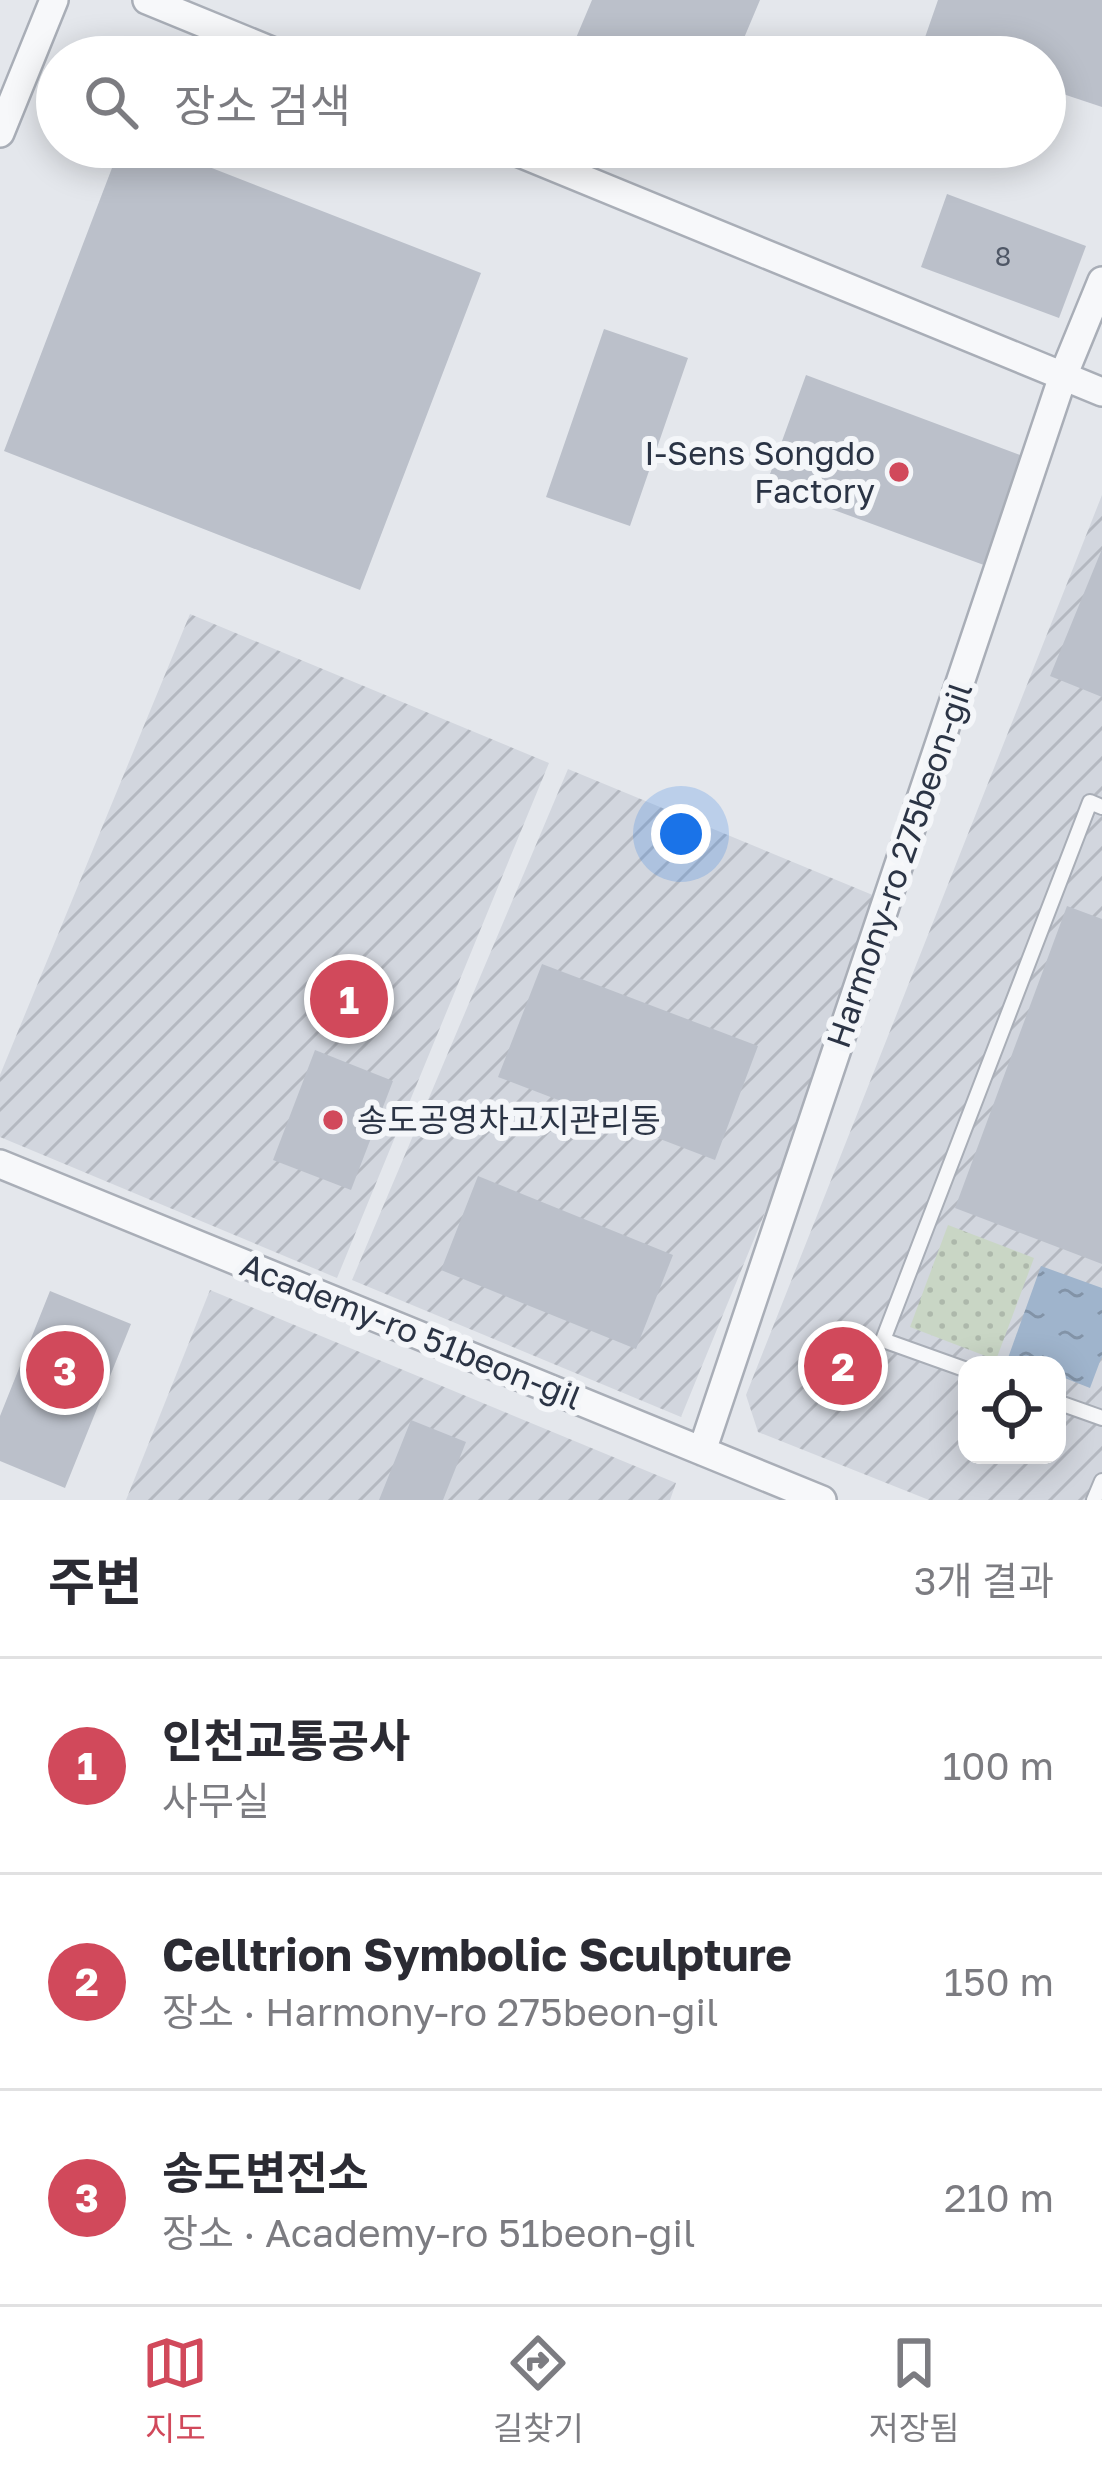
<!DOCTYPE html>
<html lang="ko">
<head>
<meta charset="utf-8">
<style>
	:root { --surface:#fff; --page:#f7f7f7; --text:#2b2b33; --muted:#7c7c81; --line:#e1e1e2; --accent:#d1495b }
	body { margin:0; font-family:"Golos Text","Noto Sans KR",sans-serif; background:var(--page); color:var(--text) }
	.controls { position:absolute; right:36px; bottom:36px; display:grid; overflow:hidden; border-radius:24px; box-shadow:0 6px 30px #0003 }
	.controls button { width:108px; height:108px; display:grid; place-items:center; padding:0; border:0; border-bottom:3px solid var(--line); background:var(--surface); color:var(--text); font:60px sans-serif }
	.you { position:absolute; left:681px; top:834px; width:42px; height:42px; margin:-30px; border:9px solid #fff; border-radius:50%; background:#1a73e8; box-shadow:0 0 0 18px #1a73e833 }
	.badge { display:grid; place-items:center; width:78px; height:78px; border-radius:50%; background:var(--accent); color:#fff; font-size:39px; font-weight:700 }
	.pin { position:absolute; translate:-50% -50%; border:6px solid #fff; box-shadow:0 3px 12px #0006 }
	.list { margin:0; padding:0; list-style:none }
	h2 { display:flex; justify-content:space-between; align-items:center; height:156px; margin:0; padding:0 48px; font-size:51px }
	h2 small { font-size:39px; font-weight:400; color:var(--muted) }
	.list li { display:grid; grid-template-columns:78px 1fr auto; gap:36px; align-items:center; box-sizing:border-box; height:216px; padding:0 48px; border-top:3px solid var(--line) }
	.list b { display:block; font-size:45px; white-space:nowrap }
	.list p { margin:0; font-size:39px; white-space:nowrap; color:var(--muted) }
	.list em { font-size:39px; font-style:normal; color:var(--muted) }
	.icon { flex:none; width:66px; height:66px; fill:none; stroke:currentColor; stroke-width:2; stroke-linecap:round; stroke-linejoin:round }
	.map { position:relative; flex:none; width:1102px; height:1500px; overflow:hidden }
	.search { position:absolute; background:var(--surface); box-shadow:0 6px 30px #0003; left:36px; right:36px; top:36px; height:132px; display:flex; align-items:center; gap:30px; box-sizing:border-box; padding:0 42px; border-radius:66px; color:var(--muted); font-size:45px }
	.sheet { height:804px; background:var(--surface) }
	nav { display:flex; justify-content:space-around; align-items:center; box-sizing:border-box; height:168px; border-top:3px solid var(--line); background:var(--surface); font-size:33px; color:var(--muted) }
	nav a { display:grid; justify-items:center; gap:6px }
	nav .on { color:var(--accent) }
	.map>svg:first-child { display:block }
	.industrial { fill:url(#industrial-furrows); fill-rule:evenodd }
	.grass { fill:url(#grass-dots) }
	.water { fill:url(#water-ripples) }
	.building { fill:#bbc0ca }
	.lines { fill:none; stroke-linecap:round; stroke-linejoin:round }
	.service-casing { stroke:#a9aeb7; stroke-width:18 }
	.minor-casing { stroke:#a9aeb7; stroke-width:32 }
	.service { stroke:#f7f8fa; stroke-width:14 }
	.minor { stroke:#f7f8fa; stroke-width:27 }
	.poi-dot { fill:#d1495b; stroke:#f4f6f9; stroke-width:4.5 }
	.labels { text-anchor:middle; stroke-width:12; stroke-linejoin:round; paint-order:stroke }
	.number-label { font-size:27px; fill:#4f5766 }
	.poi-label { font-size:33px; fill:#2b3445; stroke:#f4f6f9; text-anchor:end }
	.street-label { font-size:33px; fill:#2b3445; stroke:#f4f6f9 }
</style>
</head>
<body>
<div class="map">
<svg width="1102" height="1500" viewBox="0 0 1102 1500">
	<defs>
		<pattern id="industrial-furrows" width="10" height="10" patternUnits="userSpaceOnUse" patternTransform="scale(3)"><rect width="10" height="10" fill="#d2d6de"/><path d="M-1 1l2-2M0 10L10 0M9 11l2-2" fill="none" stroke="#b4b8c0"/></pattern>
		<pattern id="grass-dots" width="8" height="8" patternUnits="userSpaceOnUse" patternTransform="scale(3)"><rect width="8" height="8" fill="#c9d6c5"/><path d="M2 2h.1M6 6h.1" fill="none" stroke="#adb8ab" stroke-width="1.8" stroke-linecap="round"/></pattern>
		<pattern id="water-ripples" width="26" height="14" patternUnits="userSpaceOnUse" patternTransform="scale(3)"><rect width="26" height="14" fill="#9fb4cc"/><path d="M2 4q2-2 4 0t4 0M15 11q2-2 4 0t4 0" fill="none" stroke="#8293a7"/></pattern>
	</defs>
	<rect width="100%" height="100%" fill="#e4e7ec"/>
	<!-- industrial -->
	<path class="industrial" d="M1102,495V1500H929L758,1432L746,1395ZM967,1365H1057V1455H967Z
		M190,614L549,763L337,1278L0,1137V1075Z
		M568,769L892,903L681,1417L352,1280Z
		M210,1290L676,1483L670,1500H126Z"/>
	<!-- grass -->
	<path class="grass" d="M948,1225L1034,1258L996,1360L910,1327Z"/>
	<!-- water -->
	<path class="water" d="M1041,1266L1102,1288V1356L1090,1388L1057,1375V1365H1028L1008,1358Z"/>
	<!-- building -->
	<path class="building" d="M592,0H760L736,57H568Z
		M938,0H1102V107L1045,88V57H953L922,46Z
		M120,147H158L481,273L360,590L4,451Z
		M947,194L1086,246L1059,318L921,267Z
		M604,329L688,358L630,526L546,497Z
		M806,375L1031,459L992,568L766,485Z
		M1102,549V697L1050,676Z
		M1067,906L1102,919V1264L955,1208Z
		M542,964L758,1046L715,1160L498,1077Z
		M315,1050L393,1081L351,1190L273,1160Z
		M478,1176L673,1255L636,1349L441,1270Z
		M50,1291L131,1324L65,1488L0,1461V1416Z
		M411,1420L466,1442L443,1500H379Z"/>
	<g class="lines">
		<!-- service casing -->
		<g class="service-casing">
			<path id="service" d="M967,1370L883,1340L1090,802L1102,807
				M1057,1402L1102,1418
				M1094,1500L1102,1481"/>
		</g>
		<!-- minor casing -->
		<g class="minor-casing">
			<path id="minor" d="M147,0L286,57
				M0,133L54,0
				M505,147L1102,392
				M0,1164L822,1500
				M702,1451L1063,376L1102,281"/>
		</g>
		<!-- service -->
		<use href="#service" class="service"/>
		<!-- minor -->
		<use href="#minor" class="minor"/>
	</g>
	<!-- markers -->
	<g class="poi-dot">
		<circle cx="899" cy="472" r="12"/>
		<circle cx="333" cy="1120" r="12"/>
	</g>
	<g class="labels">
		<!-- number labels -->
		<g class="number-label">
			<text x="1003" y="266">8</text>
		</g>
		<!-- poi labels -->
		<g class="poi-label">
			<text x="875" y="465">I-Sens Songdo<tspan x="875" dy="38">Factory</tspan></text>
			<text x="357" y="1132" text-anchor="start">송도공영차고지관리동</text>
		</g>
		<!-- street labels -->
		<g class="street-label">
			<text transform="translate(899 865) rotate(-71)" y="12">Harmony-ro 275beon-gil</text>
			<text transform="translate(411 1331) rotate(22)" y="12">Academy-ro 51beon-gil</text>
		</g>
	</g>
</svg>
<div class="controls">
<button><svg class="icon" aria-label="locate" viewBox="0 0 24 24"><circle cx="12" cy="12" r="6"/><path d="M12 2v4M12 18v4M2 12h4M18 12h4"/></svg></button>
</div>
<div class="you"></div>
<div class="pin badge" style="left:349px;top:999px">1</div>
<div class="pin badge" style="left:843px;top:1366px">2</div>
<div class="pin badge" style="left:65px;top:1370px">3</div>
<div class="search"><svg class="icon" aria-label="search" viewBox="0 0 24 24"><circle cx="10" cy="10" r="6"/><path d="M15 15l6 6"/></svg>장소 검색</div>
</div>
<section class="sheet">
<h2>주변<small>3개 결과</small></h2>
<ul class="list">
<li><span class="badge">1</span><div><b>인천교통공사</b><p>사무실</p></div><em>100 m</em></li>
<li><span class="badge">2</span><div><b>Celltrion Symbolic Sculpture</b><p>장소 · Harmony-ro 275beon-gil</p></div><em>150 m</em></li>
<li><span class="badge">3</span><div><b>송도변전소</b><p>장소 · Academy-ro 51beon-gil</p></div><em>210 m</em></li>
</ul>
</section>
<nav>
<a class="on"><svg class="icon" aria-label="map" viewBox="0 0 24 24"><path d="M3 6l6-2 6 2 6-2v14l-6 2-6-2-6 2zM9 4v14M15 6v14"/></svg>지도</a>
<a><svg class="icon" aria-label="directions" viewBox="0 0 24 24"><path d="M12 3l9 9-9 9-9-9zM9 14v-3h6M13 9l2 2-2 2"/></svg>길찾기</a>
<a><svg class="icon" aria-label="saved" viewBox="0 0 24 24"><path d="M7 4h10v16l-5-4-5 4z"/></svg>저장됨</a>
</nav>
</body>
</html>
